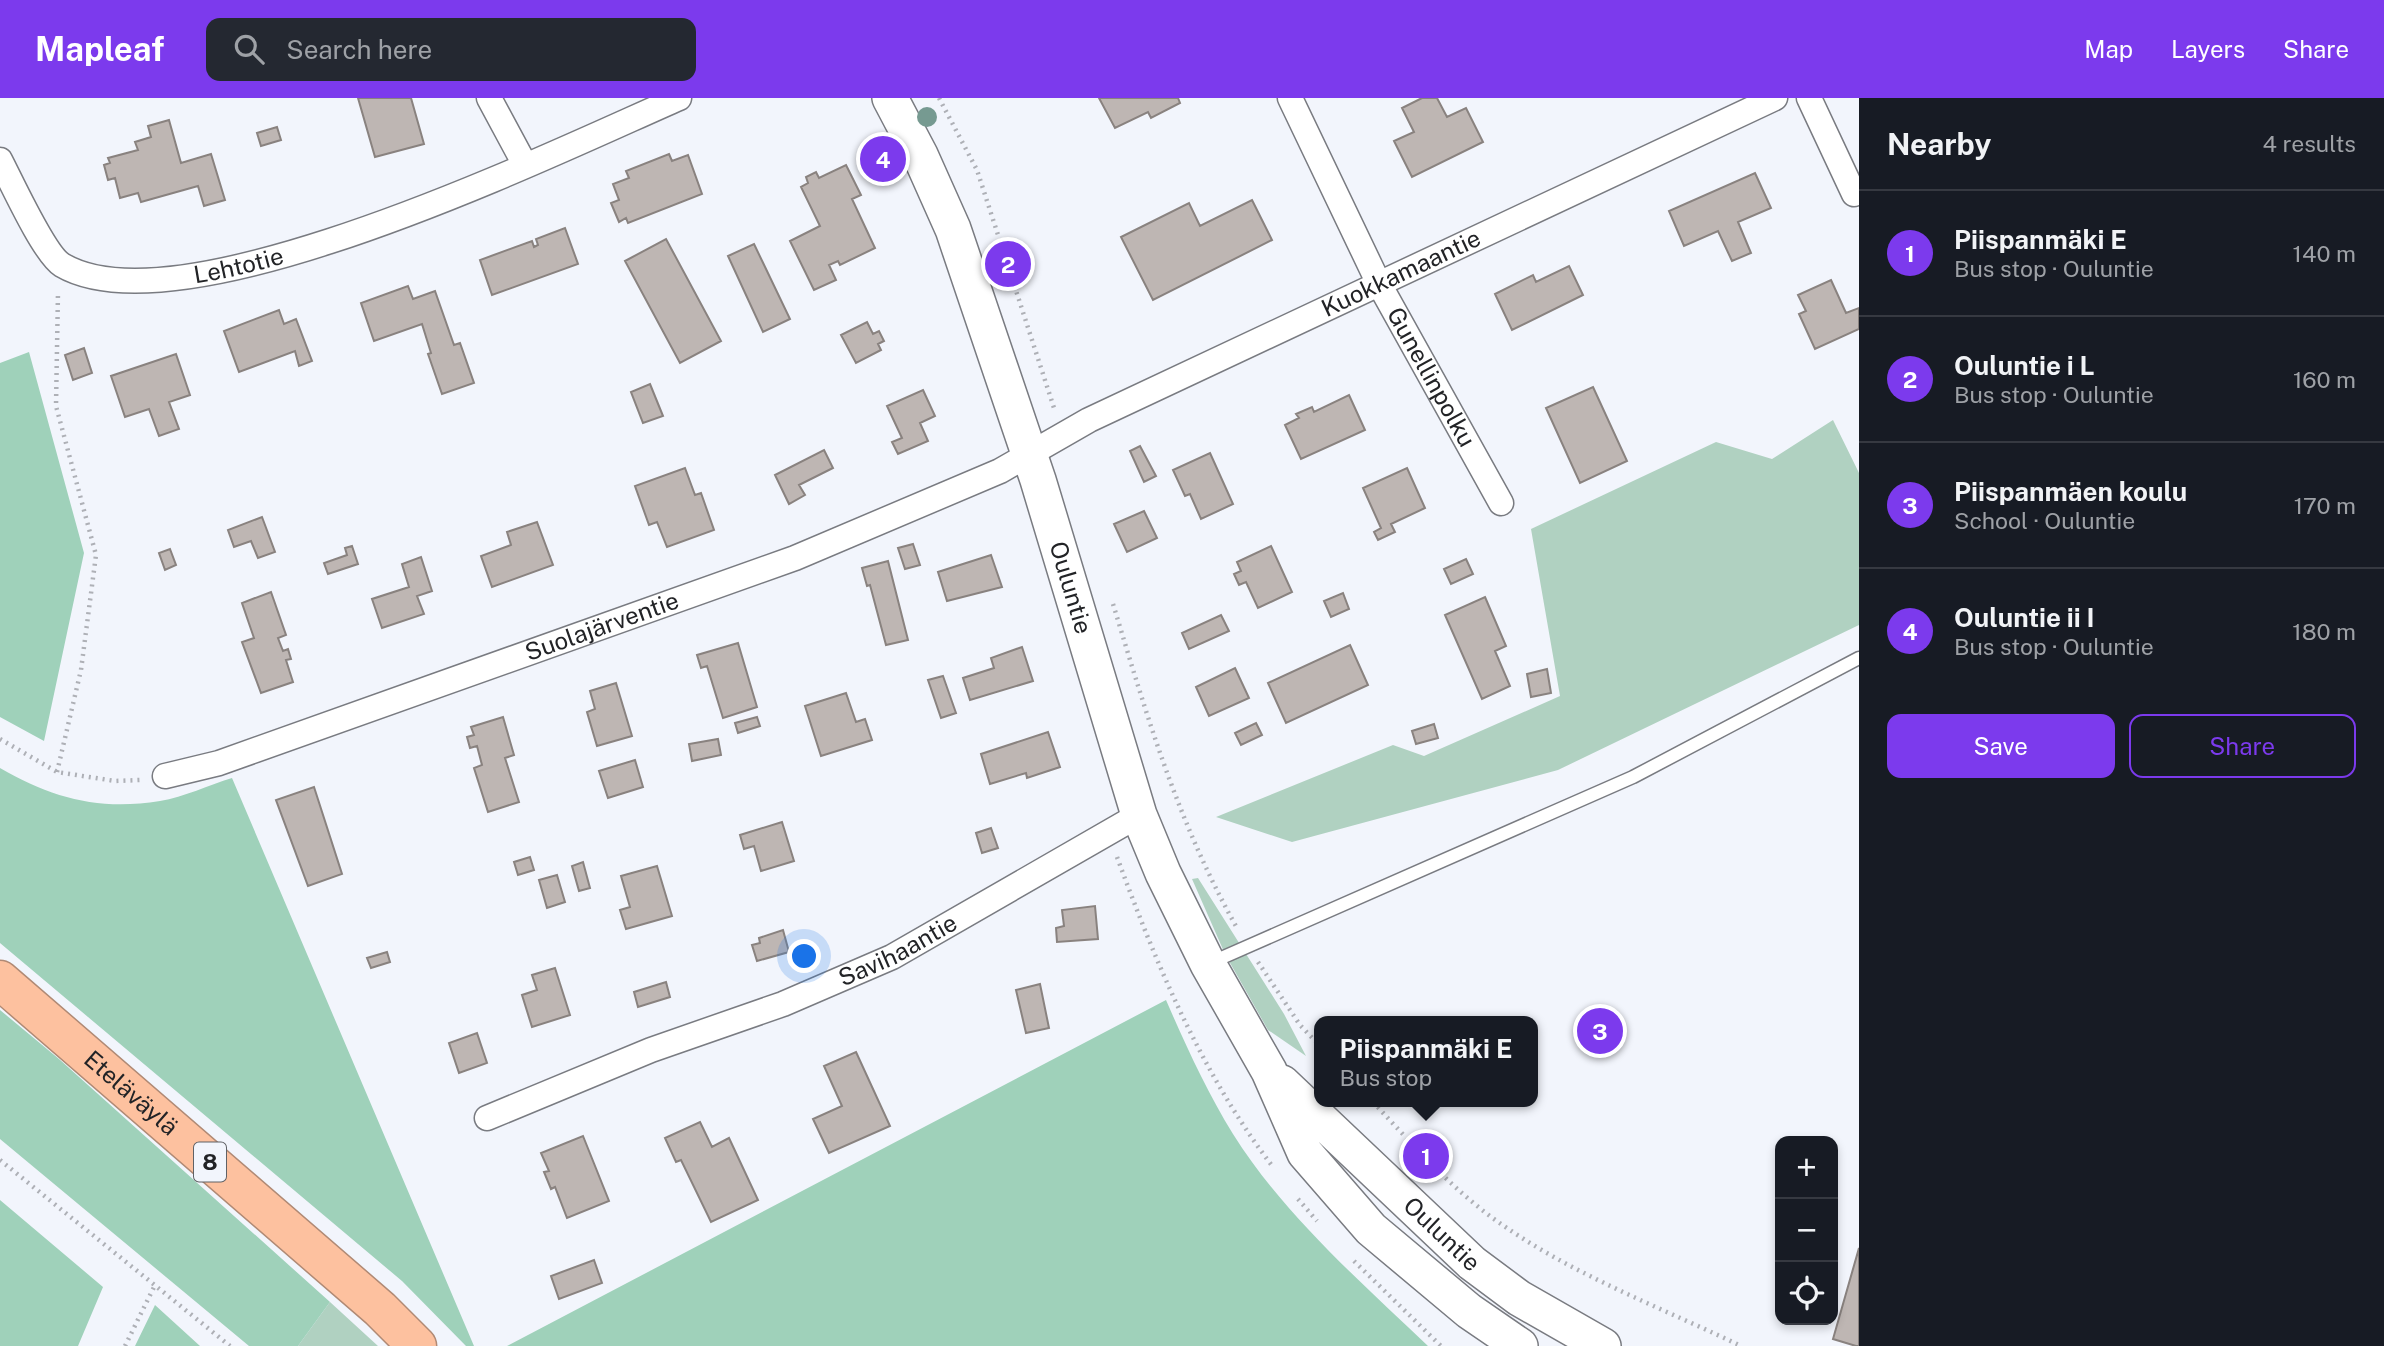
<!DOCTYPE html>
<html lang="en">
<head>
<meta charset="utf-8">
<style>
	:root { --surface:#171b24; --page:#242831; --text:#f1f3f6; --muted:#9ea1a6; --line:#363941; --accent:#7c3aed }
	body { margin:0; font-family:"Public Sans",sans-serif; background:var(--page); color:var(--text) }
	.controls { position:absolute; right:21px; bottom:21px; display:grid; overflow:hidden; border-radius:14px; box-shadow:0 4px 10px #0003 }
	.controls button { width:63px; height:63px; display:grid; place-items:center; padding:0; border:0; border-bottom:2px solid var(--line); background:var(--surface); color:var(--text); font:35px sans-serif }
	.you { position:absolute; left:805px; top:859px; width:24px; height:24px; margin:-18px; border:5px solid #fff; border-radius:50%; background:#1a73e8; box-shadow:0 0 0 10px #1a73e833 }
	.badge { display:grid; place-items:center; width:46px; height:46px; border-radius:50%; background:var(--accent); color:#fff; font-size:23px; font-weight:700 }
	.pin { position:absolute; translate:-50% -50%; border:4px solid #fff; box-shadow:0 2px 7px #0006 }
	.popup { position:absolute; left:1314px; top:918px; width:224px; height:91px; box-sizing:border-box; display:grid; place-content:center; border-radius:14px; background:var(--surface); filter:drop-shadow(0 2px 5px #0005); font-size:23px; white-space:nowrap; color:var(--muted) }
	.popup b { font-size:26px; color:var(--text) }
	.popup::after { content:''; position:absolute; left:50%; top:100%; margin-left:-14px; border:14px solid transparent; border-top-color:var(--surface) }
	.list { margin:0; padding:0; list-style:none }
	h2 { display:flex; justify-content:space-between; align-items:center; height:91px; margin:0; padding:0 28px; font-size:30px }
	h2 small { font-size:23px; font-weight:400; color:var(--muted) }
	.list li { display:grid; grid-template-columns:46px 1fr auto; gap:21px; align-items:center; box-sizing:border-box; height:126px; padding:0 28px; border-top:2px solid var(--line) }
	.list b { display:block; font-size:26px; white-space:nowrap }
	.list p { margin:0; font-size:23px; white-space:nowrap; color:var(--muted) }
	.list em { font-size:23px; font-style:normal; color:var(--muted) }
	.actions { display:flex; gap:14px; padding:21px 28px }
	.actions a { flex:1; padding:16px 0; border:2px solid var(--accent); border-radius:14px; text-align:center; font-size:24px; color:var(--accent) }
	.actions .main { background:var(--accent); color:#fff }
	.icon { flex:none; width:38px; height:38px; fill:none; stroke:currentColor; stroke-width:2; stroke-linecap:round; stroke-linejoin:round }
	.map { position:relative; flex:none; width:1859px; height:1248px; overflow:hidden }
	header { display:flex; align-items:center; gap:42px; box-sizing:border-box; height:98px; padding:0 35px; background:var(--accent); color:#fff }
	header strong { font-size:33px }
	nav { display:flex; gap:38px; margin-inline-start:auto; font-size:24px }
	.search { width:490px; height:63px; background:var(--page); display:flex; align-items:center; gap:18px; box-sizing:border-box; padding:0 24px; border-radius:14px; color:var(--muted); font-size:26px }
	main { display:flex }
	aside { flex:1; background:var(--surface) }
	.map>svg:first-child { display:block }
	.green { fill:#b0d1c1 }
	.forest { fill:#9fd1ba }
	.building { fill:#beb6b3; stroke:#89827f; stroke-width:2 }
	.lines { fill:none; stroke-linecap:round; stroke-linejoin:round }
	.lane-casing { stroke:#797b81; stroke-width:15 }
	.street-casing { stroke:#797b81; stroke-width:27 }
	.secondary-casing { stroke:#797b81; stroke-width:38 }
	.highway-casing { stroke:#b08a75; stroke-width:41 }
	.path { stroke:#aeb0b6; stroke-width:4.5; stroke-dasharray:2 5; stroke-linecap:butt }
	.lane { stroke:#fff; stroke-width:12 }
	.street { stroke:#fff; stroke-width:24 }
	.secondary { stroke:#fff; stroke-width:35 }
	.highway { stroke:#fdc19f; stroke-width:38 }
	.tree { fill:#769a91 }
	.labels { text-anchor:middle; stroke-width:5; stroke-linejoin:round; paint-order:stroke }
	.shield { fill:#f2f5fc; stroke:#606266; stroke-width:2 }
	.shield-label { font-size:23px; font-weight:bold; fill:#222326 }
	.street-label { font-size:24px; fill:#222326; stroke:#f2f5fc }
</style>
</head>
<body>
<header>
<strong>Mapleaf</strong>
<div class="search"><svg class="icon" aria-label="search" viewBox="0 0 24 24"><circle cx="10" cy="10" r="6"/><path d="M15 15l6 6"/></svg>Search here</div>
<nav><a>Map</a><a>Layers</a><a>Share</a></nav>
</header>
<main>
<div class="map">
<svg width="1859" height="1248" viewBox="0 0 1859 1248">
	<rect width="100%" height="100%" fill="#f2f5fc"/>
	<!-- green -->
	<path class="green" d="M1833,322L1859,375V527L1558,672L1292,744L1216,719L1393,647L1424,658L1560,598L1531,431L1716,344L1772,361Z
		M1198,780L1284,916L1306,958L1268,932L1225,856L1192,781Z
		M330,1204L378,1248H298Z"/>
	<!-- forest -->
	<path class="forest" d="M29,254L84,455L44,643L0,619V265Z
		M0,670C52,700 99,713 160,703C184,699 209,687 232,680L474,1248H466L402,1183L0,845Z
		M1166,902C1186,948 1207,994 1233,1036C1284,1117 1360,1183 1428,1248H507Z
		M0,912L59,961L330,1204L298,1248H249L0,1041Z
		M0,1102L103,1189L78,1248H0Z
		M155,1207L200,1248H135Z"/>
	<!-- building -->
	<path class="building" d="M358,0H411L424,46L375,59Z
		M1099,0H1178L1180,5L1151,20L1148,14L1115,30Z
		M1422,0H1437L1447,19L1466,10L1483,44L1412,79L1394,43L1414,34L1402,10Z
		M169,22L181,65L211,56L225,102L204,108L198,88L141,104L138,95L120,100L115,80L108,82L104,67L110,65L108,60L138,52L135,44L151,39L148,28Z
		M277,29L281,42L261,48L257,35Z
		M669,56L672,63L688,57L702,96L628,125L626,120L619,124L611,105L619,102L613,86L629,80L626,73Z
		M846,67L861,97L852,101L875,150L840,167L838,163L829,167L836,182L814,192L790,143L820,128L801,89L808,85L806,79L816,74L819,80Z
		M1755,75L1771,110L1738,124L1751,155L1732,163L1718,133L1684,148L1669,113Z
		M1252,102L1272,142L1153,202L1121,139L1189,105L1200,128Z
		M565,130L578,166L492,197L480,162L532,143L534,149L538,147L536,141Z
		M666,141L721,243L680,265L625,163Z
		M754,146L790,221L763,234L728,158Z
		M1569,168L1583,197L1512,232L1495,196L1533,177L1536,184Z
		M1831,182L1846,215L1859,210V231L1815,251L1799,216L1806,213L1798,197Z
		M408,188L413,201L435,193L454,247L460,245L474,285L442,296L428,256L431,255L422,226L374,243L361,205Z
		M279,212L284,226L296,221L312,263L299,268L295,253L239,274L224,233Z
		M867,224L873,236L879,233L884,243L878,246L881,252L856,265L841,237Z
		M84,250L92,275L73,282L65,257Z
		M176,256L190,297L169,304L179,331L159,338L149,311L125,319L111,278Z
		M650,286L663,318L643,325L631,294Z
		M1593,289L1627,363L1580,385L1546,310Z
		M923,292L935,318L920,325L928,343L898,356L892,344L902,340L887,308Z
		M1349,297L1365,332L1301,361L1285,327L1299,320L1296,316L1312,309L1314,314Z
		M1140,348L1156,378L1144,384L1130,353Z
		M824,352L833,370L799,387L805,397L789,406L775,377Z
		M1210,355L1233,406L1201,421L1190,396L1185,398L1173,372Z
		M685,370L695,397L701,395L714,432L667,449L657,424L649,427L635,388Z
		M1407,370L1425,410L1391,426L1395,434L1378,442L1374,434L1381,430L1363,390Z
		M1144,413L1157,440L1127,454L1114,426Z
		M262,419L275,454L258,460L251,443L234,449L228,432Z
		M537,424L553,467L492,489L481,458L511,447L507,434Z
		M913,446L920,467L905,471L898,450Z
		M352,448L358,466L328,476L324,465L347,457L345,450Z
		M1271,448L1292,494L1258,510L1246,484L1239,487L1234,476L1241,473L1237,464Z
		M170,451L176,467L165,472L159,455Z
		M991,457L1002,489L947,503L938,474Z
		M421,459L432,493L417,498L424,516L382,530L372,501L409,489L402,466Z
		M1466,461L1473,476L1451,486L1444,471Z
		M888,463L908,542L886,547L870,487L867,488L862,470Z
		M271,494L286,537L278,540L283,553L288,551L291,561L286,562L293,584L261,595L242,544L254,540L242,505Z
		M1343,495L1349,511L1331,519L1324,503Z
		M1485,499L1506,548L1495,553L1510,588L1482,601L1445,517Z
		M1221,517L1229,533L1189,551L1182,535Z
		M738,545L757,609L723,620L707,568L701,570L697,557Z
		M1350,547L1368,587L1286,625L1268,585Z
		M1022,549L1033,583L970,602L963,580L994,570L991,560Z
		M1235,570L1249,600L1209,618L1196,589Z
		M1547,571L1551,595L1531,599L1527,576Z
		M943,578L956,615L941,620L928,582Z
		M616,585L632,638L597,648L587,614L595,611L590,593Z
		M846,595L856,624L865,621L872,642L821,658L805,608Z
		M503,619L514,657L505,660L519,704L488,714L474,670L482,667L477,648L470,650L467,639L474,637L471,629Z
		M757,619L760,628L738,635L735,625Z
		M1256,625L1262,637L1241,647L1235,635Z
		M1434,626L1438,640L1416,646L1412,633Z
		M1048,634L1060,669L1027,680L1026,675L990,686L981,656Z
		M718,641L721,657L692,663L689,646Z
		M635,662L643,689L608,700L599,673Z
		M314,689L342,776L308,788L276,702Z
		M782,724L794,763L761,773L754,748L744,751L740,737Z
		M991,730L998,750L982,755L976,735Z
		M530,759L534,772L518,777L514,764Z
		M583,764L590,790L579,793L572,768Z
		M657,768L672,818L626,831L620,812L630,809L621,778Z
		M557,777L565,804L547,810L539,782Z
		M1095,808L1098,841L1057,844L1056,830L1064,828L1062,812Z
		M783,832L789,854L757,863L752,847L760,845L759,840Z
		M387,854L390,864L371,870L367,860Z
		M555,870L570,917L532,929L522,897L537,892L532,877Z
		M666,884L670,899L638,909L634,894Z
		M1040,886L1049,930L1026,935L1016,892Z
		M477,935L487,965L459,975L449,945Z
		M856,954L890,1028L829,1055L813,1021L842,1008L824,968Z
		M700,1024L712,1049L729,1040L758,1102L711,1124L681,1062L676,1064L665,1040Z
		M583,1038L609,1103L567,1120L555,1089L551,1091L544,1074L549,1073L541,1055Z
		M1859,1150V1248H1856L1833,1241Z
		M594,1162L602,1185L559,1201L551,1178Z"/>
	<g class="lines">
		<!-- lane casing -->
		<g class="lane-casing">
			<path id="lane" d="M1210,865L1633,679L1859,560"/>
		</g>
		<!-- street casing -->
		<g class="street-casing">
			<g id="street">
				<path d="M489,0L525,67"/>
				<path id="s1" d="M1290,0L1378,184L1501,405"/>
				<path d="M1809,0L1854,96"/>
				<path id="s2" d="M0,62C11,83 44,156 62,167C181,237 555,54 679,0"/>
				<path id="s3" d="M165,678L219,665L795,460L1000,373L1089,322L1775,0"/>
				<path id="s4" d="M487,1020L651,952L783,906L892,859L1139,717"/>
			</g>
		</g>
		<!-- secondary casing -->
		<g class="secondary-casing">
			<g id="secondary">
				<path id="s5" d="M890,0L920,57L953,131L1038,382L1139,717L1163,775L1208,866L1269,973L1305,1055L1371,1131L1469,1213L1520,1248"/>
				<path id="s6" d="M1282,985L1472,1165L1519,1200L1603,1248"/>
			</g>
		</g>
		<!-- highway casing -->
		<g class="highway-casing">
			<g id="highway">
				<path id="s7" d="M0,882L380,1211L417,1248"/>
			</g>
		</g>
		<!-- path -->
		<path class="path" d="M939,0L977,72L1054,310
			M1113,506C1148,621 1178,725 1237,830
			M0,641L57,674L115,683L140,682
			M57,674L81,572L96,457L56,308L58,194
			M1117,759C1157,868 1202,976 1273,1069
			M1258,864L1300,927L1319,947
			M1373,1004C1413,1047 1455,1095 1504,1128C1576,1178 1662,1210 1741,1248
			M0,1062L230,1248
			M1298,1101L1317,1123
			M1354,1163L1441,1248
			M125,1248L155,1187"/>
		<!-- lane -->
		<use href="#lane" class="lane"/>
		<!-- street -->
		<use href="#street" class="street"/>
		<!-- secondary -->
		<use href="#secondary" class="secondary"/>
		<!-- highway -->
		<use href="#highway" class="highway"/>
	</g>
	<!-- trees -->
	<circle class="tree" cx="927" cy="19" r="10"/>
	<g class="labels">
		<!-- shield labels -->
		<rect class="shield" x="194" y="1044.5" width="32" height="39" rx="5"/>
		<g class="shield-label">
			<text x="210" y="1072">8</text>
		</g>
		<!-- street labels -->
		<g class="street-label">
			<text dy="8" stroke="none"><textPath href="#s2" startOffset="303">Lehtotie</textPath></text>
			<text dy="8" stroke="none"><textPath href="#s3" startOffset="1337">Kuokkamaantie</textPath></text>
			<text dy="8" stroke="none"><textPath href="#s1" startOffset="313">Gunellinpolku</textPath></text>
			<text dy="8" stroke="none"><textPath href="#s5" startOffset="523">Ouluntie</textPath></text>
			<text dy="8" stroke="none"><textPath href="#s3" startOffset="462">Suolajärventie</textPath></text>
			<text dy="8" stroke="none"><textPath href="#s4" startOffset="444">Savihaantie</textPath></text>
			<text dy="8" stroke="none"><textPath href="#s7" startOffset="173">Eteläväylä</textPath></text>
			<text dy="8" stroke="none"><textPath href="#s6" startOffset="220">Ouluntie</textPath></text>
		</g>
	</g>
</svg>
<div class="controls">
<button>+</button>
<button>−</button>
<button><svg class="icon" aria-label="locate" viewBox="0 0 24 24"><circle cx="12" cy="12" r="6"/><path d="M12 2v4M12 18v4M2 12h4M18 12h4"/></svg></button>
</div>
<div class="you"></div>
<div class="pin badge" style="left:1426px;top:1058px">1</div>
<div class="popup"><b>Piispanmäki E</b>Bus stop</div>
<div class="pin badge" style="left:1008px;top:166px">2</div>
<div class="pin badge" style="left:1600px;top:933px">3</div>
<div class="pin badge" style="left:883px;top:61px">4</div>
</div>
<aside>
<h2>Nearby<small>4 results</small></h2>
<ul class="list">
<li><span class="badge">1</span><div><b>Piispanmäki E</b><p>Bus stop · Ouluntie</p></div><em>140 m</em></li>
<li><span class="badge">2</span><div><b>Ouluntie i L</b><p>Bus stop · Ouluntie</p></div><em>160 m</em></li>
<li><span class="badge">3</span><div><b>Piispanmäen koulu</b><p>School · Ouluntie</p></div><em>170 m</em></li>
<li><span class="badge">4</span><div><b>Ouluntie ii I</b><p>Bus stop · Ouluntie</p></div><em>180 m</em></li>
</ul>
<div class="actions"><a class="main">Save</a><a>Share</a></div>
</aside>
</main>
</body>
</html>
